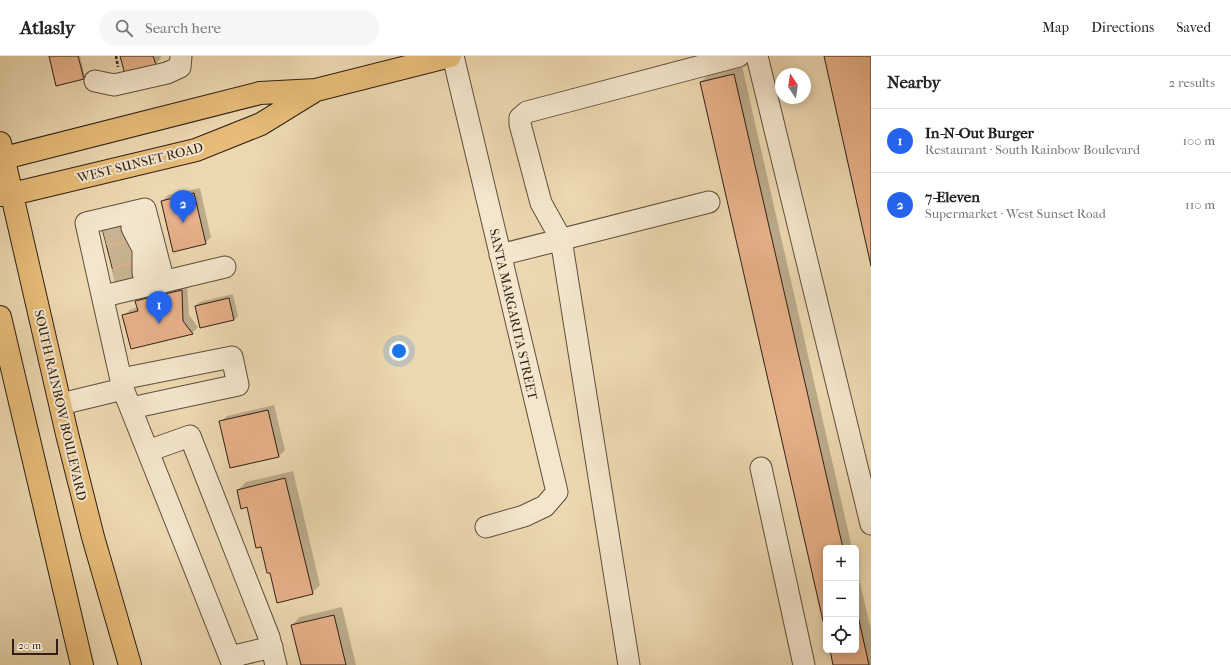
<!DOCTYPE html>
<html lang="en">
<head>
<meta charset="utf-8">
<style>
	:root { --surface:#fff; --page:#f6f6f6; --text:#222; --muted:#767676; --line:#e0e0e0; --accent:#2563eb }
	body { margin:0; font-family:"IM FELL French Canon",serif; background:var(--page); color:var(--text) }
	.controls { position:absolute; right:12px; bottom:12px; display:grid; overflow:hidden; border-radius:6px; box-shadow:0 2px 10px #0003 }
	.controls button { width:36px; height:36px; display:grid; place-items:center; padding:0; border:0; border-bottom:1px solid var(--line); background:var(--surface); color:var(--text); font:20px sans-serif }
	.compass { position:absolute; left:775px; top:12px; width:36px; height:36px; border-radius:50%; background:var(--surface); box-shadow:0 2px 10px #0003; rotate:347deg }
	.scale { position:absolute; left:12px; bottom:10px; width:46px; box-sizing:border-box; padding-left:4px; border:2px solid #311f17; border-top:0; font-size:11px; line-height:14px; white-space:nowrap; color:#311f17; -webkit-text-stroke:3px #f3e6cc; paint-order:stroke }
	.you { position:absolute; left:399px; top:295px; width:14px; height:14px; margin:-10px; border:3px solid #fff; border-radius:50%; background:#1a73e8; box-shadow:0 0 0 6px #1a73e833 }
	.badge { display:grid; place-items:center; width:26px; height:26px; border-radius:50%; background:var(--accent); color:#fff; font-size:13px; font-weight:700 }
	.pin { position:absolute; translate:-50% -33px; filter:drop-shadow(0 1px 2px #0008) }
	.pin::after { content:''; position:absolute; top:21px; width:14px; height:12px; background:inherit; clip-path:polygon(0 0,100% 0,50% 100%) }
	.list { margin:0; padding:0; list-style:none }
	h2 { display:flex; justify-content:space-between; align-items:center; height:52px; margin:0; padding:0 16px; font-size:17px }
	h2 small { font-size:13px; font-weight:400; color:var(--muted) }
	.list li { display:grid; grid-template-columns:26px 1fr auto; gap:12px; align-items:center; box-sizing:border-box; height:64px; padding:0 16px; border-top:1px solid var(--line) }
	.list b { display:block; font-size:15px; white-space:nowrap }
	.list p { margin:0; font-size:13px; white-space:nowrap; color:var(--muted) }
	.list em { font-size:13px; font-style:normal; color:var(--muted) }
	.icon { flex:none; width:22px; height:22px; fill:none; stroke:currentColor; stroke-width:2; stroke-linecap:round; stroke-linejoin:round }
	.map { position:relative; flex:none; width:871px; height:609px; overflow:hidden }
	header { display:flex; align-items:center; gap:24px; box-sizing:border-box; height:56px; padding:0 20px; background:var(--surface); border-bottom:1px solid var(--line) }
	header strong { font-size:19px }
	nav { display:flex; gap:22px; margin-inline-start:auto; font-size:14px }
	.search { width:280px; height:36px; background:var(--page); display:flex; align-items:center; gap:10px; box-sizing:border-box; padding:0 14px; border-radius:22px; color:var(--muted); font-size:15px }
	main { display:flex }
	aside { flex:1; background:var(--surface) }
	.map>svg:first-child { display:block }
	.shadow { fill:#0003 }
	.building { fill:#e7b18a; stroke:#311f17 }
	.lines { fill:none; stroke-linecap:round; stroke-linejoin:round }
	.minor-tunnel { stroke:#c7b391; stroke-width:21; stroke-dasharray:21 10; stroke-linecap:butt }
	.minor-casing { stroke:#604d3d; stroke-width:23 }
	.major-casing { stroke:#311f17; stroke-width:24 }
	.path { stroke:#311f17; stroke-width:2.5; stroke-dasharray:3 2; stroke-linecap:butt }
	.minor { stroke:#f3e6cc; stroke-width:21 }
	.major { stroke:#e6bc78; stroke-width:22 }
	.labels { text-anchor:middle; stroke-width:4; stroke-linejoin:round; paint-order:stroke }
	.street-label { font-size:13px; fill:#311f17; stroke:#f3e6cc }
</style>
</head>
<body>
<header>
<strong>Atlasly</strong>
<div class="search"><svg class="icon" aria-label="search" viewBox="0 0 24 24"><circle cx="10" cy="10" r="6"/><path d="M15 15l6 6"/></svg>Search here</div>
<nav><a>Map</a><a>Directions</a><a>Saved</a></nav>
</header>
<main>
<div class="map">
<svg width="871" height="609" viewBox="0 0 871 609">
	<rect width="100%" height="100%" fill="#ecd8b0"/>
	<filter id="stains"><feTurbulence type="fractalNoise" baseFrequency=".005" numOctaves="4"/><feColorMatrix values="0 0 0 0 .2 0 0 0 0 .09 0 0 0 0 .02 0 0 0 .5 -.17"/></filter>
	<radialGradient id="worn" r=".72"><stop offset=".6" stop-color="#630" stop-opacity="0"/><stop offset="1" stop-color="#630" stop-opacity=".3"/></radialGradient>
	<!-- shadow -->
	<path class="shadow" d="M50,0H80L85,21L84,22Z
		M121,0H161V2L155,9Z
		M742,10L852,492H826V574L701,26L709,18Z
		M200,132L211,181L205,187L162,145L168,139Z
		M187,228L189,259L198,271L192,277L132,292L123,260L130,254L138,251L136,246L143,239Z
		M233,238L238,260L234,264L201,271L196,250L200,246Z
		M274,349L285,394L279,400L220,366L227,360Z
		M293,415L320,529L312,537L271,516L248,450L238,434L246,426Z
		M856,509L871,574V609H834L831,594H856Z
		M342,551L356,609H302L292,569L300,561Z"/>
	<!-- building -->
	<path class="building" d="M49,0H78L84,23L56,30Z
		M120,0H153L156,9L125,18Z
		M824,0H871V210Z
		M734,18L843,492H826V578L700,26Z
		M194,137L206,188L173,196L161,145Z
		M126,162L140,221L116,227L101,168Z
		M182,234L183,265L193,278L131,293L122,259L138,255L135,245Z
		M229,242L234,264L200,272L195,250Z
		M268,354L279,401L230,412L219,365Z
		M285,422L313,538L277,547L270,517H267L261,491L256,492L247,451L241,453L237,434Z
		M856,551L869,609H833L830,594H856Z
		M334,559L346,609H301L291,569Z"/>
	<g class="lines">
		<!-- minor-tunnel -->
		<path class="minor-tunnel" d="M104,179L132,172
			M110,201L134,195
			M114,223L143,217"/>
		<!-- minor casing -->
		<g class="minor-casing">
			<path id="minor" d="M453,0L557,436L545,450L524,460L486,471
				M757,0L871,468
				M95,25L114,29L167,17L180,11L181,0
				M132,172L143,193V217
				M500,199L709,146
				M104,240L225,211
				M121,323L232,301L238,329L131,352
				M123,333L86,167L145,153L164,226
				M61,348L123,333L233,609
				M148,395L190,380L269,581L276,609
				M761,412L804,609
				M230,601L272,591
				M629,609L561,183L541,147L520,68V62L527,56L739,0"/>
		</g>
		<!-- major casing -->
		<g class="major-casing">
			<path id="major" d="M0,87L67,378L93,481L130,609
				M0,103L260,37L316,34L450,0
				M0,139L12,138L196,94L261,68L313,36
				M0,261L82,609"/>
		</g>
		<!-- path -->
		<path class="path" d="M116,0L118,11"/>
		<!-- minor -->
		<use href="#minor" class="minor"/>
		<!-- major -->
		<use href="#major" class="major"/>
	</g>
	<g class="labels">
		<!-- street labels -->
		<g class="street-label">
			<text transform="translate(140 106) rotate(-14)" y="5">WEST SUNSET ROAD</text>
			<text transform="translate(514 258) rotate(77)" y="5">SANTA MARGARITA STREET</text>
			<text transform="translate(61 349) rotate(77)" y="5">SOUTH RAINBOW BOULEVARD</text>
		</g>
	</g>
	<rect width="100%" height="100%" filter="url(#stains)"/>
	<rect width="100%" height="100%" fill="url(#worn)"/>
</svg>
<div class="controls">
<button>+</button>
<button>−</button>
<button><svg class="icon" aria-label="locate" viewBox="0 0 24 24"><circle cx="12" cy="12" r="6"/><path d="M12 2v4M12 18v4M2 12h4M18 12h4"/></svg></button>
</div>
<svg class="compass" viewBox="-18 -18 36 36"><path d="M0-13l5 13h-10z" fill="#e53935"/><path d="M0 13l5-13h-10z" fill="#767676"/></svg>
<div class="scale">20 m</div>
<div class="you"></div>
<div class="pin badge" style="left:159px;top:268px">1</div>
<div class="pin badge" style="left:183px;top:167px">2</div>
</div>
<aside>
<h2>Nearby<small>2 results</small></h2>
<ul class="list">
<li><span class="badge">1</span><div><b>In-N-Out Burger</b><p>Restaurant · South Rainbow Boulevard</p></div><em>100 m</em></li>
<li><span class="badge">2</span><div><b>7-Eleven</b><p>Supermarket · West Sunset Road</p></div><em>110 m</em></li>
</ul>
</aside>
</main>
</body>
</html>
